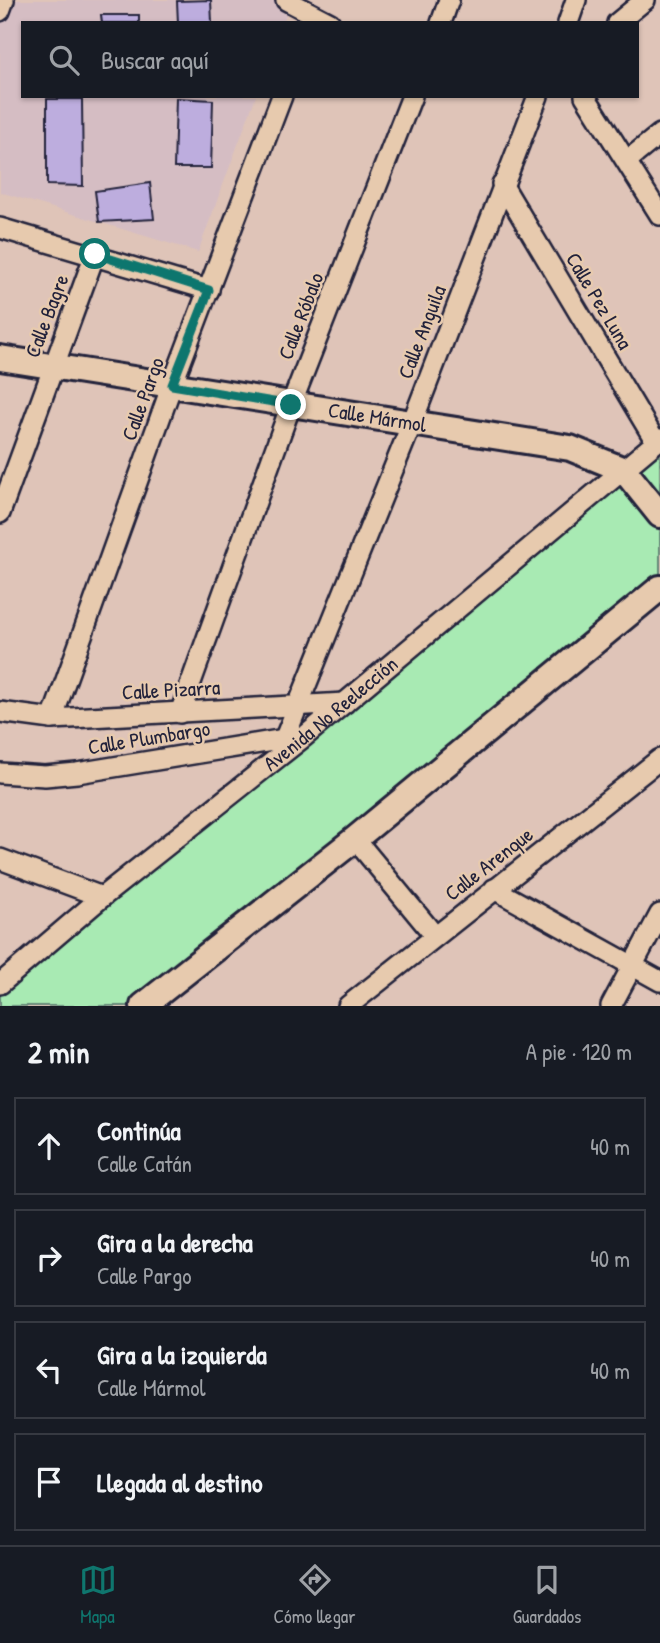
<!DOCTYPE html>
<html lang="es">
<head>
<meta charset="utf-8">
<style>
	:root { --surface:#171b24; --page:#20242c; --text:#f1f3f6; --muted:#9ea1a6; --line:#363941; --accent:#0f766e }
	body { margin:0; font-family:"Patrick Hand",sans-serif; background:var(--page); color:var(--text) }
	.stop { position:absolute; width:21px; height:21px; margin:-16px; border:5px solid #0f766e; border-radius:50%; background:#fff }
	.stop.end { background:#0f766e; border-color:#fff; box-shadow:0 2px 7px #0008 }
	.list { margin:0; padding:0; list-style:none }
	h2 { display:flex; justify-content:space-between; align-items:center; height:91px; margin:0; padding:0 28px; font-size:30px }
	h2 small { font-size:23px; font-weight:400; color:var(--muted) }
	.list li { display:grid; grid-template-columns:46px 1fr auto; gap:21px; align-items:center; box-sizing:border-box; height:98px; margin:0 14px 14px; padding:0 14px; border:2px solid var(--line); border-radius:0px }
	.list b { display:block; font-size:26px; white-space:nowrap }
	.list p { margin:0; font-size:23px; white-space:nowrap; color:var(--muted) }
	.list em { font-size:23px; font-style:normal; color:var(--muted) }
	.icon { flex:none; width:38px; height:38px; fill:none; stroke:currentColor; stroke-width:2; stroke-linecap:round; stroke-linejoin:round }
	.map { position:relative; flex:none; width:660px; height:1006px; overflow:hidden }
	.search { position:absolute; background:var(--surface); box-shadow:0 2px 5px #0004; left:21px; right:21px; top:21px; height:77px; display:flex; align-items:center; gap:18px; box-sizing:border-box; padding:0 24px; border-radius:0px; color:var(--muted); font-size:26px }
	.sheet { height:539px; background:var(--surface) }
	nav { display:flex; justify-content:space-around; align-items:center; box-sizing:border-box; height:98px; border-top:2px solid var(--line); background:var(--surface); font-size:19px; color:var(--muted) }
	nav a { display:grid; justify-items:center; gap:4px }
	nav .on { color:var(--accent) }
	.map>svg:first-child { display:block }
	.built { fill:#d5bdc3 }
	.green { fill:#a8eab3; stroke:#658677; stroke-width:2 }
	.building { fill:#bdadde; stroke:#22223b; stroke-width:2 }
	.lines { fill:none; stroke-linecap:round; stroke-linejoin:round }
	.minor-casing { stroke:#22223b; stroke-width:24 }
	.tertiary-casing { stroke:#22223b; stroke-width:30 }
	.minor { stroke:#e7caae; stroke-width:19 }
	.tertiary { stroke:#e7caae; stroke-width:24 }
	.route { stroke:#0f766e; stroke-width:9 }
	.labels { text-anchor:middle; stroke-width:5; stroke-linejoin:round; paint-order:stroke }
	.street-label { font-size:21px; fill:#22223b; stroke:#e7caae }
</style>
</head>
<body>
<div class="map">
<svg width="660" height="1006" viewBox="0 0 660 1006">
	<rect width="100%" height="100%" fill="#dfc4b8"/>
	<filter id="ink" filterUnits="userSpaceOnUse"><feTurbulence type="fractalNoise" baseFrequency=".0143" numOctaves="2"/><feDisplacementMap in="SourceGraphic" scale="14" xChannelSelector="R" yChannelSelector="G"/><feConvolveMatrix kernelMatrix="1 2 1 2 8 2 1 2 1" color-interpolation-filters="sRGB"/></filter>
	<g filter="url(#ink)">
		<!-- built -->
		<path class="built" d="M7,0H283L290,3L283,23H23V96H256L198,252L0,192V20Z"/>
		<!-- green -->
		<path class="green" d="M660,440V588L145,1006H0V987Z"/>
		<!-- building -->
		<path class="building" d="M211,0L212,23H178L177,1Z
			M101,15H139V23H102Z
			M176,98L213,100L211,168H174Z
			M47,99H82L83,186L47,185Z
			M150,183L154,219L99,222L95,191Z"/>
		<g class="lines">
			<!-- minor casing -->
			<g class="minor-casing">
				<g id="minor">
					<path d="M286,0L330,23"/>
					<path d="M0,11L4,0"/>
					<path d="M441,23L449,0"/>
					<path d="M568,23L576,0"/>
					<path d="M617,23L645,0"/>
					<path d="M585,96L660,215"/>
					<path d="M628,160L660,134"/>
					<path d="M502,184L656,442"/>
					<path d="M0,228L209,290"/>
					<path d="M0,513L95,254"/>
					<path d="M0,712L52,719L345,703"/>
					<path d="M180,713L291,405L412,96"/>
					<path d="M52,719L172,385L282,96"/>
					<path d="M284,740L412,423L538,96"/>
					<path d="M0,773L45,776L77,773L297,737"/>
					<path d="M355,839L435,936"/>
					<path d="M0,859L102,897"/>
					<path d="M494,889L660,981"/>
					<path id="s1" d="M0,984L102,897L305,736L660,439"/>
					<path d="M348,1006L660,759"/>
					<path d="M611,1006L660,914"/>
				</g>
			</g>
			<!-- tertiary casing -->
			<g class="tertiary-casing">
				<g id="tertiary">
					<path id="s2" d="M0,358L570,448L624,470L660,515"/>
					<path d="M143,1006L355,839L660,588"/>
				</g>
			</g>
			<!-- minor -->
			<use href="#minor" class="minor"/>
			<!-- tertiary -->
			<use href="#tertiary" class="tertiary"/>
		</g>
	</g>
	<g class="lines" filter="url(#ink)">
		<!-- route -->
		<path class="route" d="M95,254L209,290L172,385L291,405"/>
	</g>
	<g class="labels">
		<!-- street labels -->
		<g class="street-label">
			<text transform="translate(599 301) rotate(59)" y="7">Calle Pez Luna</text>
			<text transform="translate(47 316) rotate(-69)" y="7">Calle Bagre</text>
			<text transform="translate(301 316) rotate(-69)" y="7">Calle Róbalo</text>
			<text transform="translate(422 332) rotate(-69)" y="7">Calle Anguila</text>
			<text transform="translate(143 399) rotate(-70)" y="7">Calle Pargo</text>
			<text dy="7" stroke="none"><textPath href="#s2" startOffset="382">Calle Mármol</textPath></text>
			<text transform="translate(171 690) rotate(-3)" y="7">Calle Pizarra</text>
			<text dy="7" stroke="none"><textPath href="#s1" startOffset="427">Avenida No Reelección</textPath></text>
			<text transform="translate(149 738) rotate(-9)" y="7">Calle Plumbargo</text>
			<text transform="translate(489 864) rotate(-38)" y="7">Calle Arenque</text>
		</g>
	</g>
</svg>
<div class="stop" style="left:95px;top:254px"></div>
<div class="stop end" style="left:291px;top:405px"></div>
<div class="search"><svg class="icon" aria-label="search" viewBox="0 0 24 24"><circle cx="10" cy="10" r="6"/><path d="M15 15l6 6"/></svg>Buscar aquí</div>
</div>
<section class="sheet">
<h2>2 min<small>A pie · 120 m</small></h2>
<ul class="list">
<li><svg class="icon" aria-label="ahead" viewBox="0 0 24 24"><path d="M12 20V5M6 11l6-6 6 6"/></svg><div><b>Continúa</b><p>Calle Catán</p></div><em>40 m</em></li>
<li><svg class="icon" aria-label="right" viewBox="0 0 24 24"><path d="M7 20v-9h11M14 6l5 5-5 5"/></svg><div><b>Gira a la derecha</b><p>Calle Pargo</p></div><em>40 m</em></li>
<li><svg class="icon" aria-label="left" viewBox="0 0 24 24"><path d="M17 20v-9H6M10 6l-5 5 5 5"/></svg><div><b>Gira a la izquierda</b><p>Calle Mármol</p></div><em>40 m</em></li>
<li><svg class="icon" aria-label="arrive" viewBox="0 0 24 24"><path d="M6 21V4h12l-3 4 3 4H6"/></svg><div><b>Llegada al destino</b></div></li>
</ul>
</section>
<nav>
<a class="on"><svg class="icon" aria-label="map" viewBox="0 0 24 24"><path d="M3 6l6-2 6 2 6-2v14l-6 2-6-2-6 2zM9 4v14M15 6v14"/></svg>Mapa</a>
<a><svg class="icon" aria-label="directions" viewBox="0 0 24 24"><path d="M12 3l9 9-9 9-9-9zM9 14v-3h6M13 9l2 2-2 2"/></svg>Cómo llegar</a>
<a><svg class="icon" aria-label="saved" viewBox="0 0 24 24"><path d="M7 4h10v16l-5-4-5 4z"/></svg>Guardados</a>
</nav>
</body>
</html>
